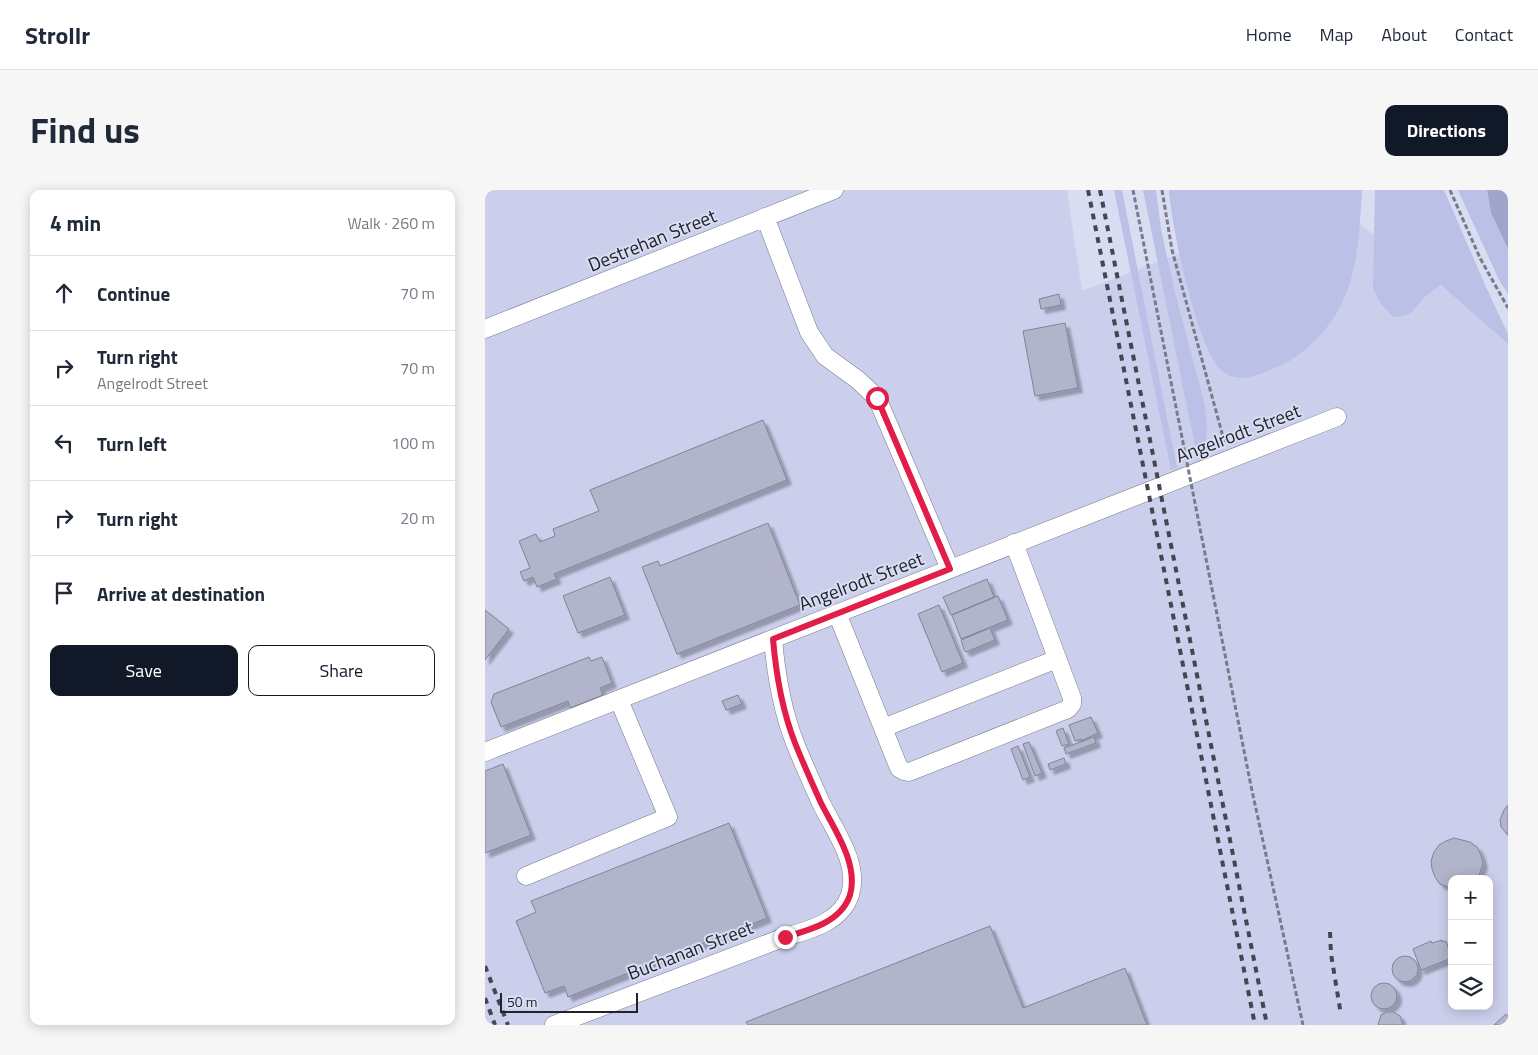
<!DOCTYPE html>
<html lang="en">
<head>
<meta charset="utf-8">
<style>
	:root { --surface:#fff; --page:#f6f6f7; --text:#1f2937; --muted:#747a83; --line:#e0e1e3; --accent:#111827 }
	body { margin:0; font-family:"Titillium Web",sans-serif; background:var(--page); color:var(--text) }
	.controls { position:absolute; right:15px; bottom:15px; display:grid; overflow:hidden; border-radius:10px; box-shadow:0 2px 12px #0003 }
	.controls button { width:45px; height:45px; display:grid; place-items:center; padding:0; border:0; border-bottom:1px solid var(--line); background:var(--surface); color:var(--text); font:25px sans-serif }
	.scale { position:absolute; left:15px; bottom:12px; width:138px; box-sizing:border-box; padding-left:5px; border:2px solid #21222a; border-top:0; font-size:14px; line-height:18px; white-space:nowrap; color:#21222a; -webkit-text-stroke:4px #d9ddf2; paint-order:stroke }
	.stop { position:absolute; width:15px; height:15px; margin:-11px; border:4px solid #e11d48; border-radius:50%; background:#fff }
	.stop.end { background:#e11d48; border-color:#fff; box-shadow:0 1px 5px #0008 }
	.list { margin:0; padding:0; list-style:none }
	h2 { display:flex; justify-content:space-between; align-items:center; height:65px; margin:0; padding:0 20px; font-size:21px }
	h2 small { font-size:16px; font-weight:400; color:var(--muted) }
	.list li { display:grid; grid-template-columns:32px 1fr auto; gap:15px; align-items:center; box-sizing:border-box; height:75px; padding:0 20px; border-top:1px solid var(--line) }
	.list b { display:block; font-size:19px; white-space:nowrap }
	.list p { margin:0; font-size:16px; white-space:nowrap; color:var(--muted) }
	.list em { font-size:16px; font-style:normal; color:var(--muted) }
	.actions { display:flex; gap:10px; padding:15px 20px }
	.actions a { flex:1; padding:11px 0; border:1px solid var(--accent); border-radius:10px; text-align:center; font-size:18px; color:var(--accent) }
	.actions .main { background:var(--accent); color:#fff }
	.icon { flex:none; width:28px; height:28px; fill:none; stroke:currentColor; stroke-width:2; stroke-linecap:round; stroke-linejoin:round }
	.map { position:relative; flex:none; width:1023px; height:835px; overflow:hidden; border-radius:10px }
	header { display:flex; align-items:center; gap:30px; box-sizing:border-box; height:70px; padding:0 25px; background:var(--surface); border-bottom:1px solid var(--line) }
	header strong { font-size:24px }
	nav { display:flex; gap:28px; margin-inline-start:auto; font-size:18px }
	.intro { display:flex; align-items:center; justify-content:space-between; box-sizing:border-box; height:120px; padding:0 30px }
	h1 { margin:0; font-size:35px }
	.button { padding:12px 22px; border-radius:10px; background:var(--accent); color:#fff; font-size:18px; font-weight:700 }
	main { display:flex; gap:30px; padding:0 30px }
	aside { flex:1; background:var(--surface); border-radius:10px; box-shadow:0 2px 12px #0003 }
	.map>svg:first-child { display:block }
	.built { fill:#cbcfec; fill-rule:evenodd }
	.green { fill:#bbc0e7 }
	.forest { fill:#a0a5cc }
	.building { fill:#b1b4ca; stroke:#818397; filter:url(#shadow) }
	.lines { fill:none; stroke-linecap:round; stroke-linejoin:round }
	.minor-casing { stroke:#787a8e; stroke-width:19 }
	.path { stroke:#787b89; stroke-width:3; stroke-dasharray:5 2.5; stroke-linecap:butt }
	.minor { stroke:#fff; stroke-width:18 }
	.rail { stroke:#454651; stroke-width:4; stroke-dasharray:6 6; stroke-linecap:butt }
	.path-bridge { stroke:#787b89; stroke-width:3; stroke-dasharray:5 2.5; stroke-linecap:butt }
	.route { stroke:#e11d48; stroke-width:6 }
	.labels { text-anchor:middle; stroke-width:4; stroke-linejoin:round; paint-order:stroke }
	.street-label { font-size:19px; fill:#21222a; stroke:#d9ddf2 }
</style>
</head>
<body>
<header>
<strong>Strollr</strong>
<nav><a>Home</a><a>Map</a><a>About</a><a>Contact</a></nav>
</header>
<div class="intro"><h1>Find us</h1><a class="button">Directions</a></div>
<main>
<aside>
<h2>4 min<small>Walk · 260 m</small></h2>
<ul class="list">
<li><svg class="icon" aria-label="ahead" viewBox="0 0 24 24"><path d="M12 20V5M6 11l6-6 6 6"/></svg><div><b>Continue</b></div><em>70 m</em></li>
<li><svg class="icon" aria-label="right" viewBox="0 0 24 24"><path d="M7 20v-9h11M14 6l5 5-5 5"/></svg><div><b>Turn right</b><p>Angelrodt Street</p></div><em>70 m</em></li>
<li><svg class="icon" aria-label="left" viewBox="0 0 24 24"><path d="M17 20v-9H6M10 6l-5 5 5 5"/></svg><div><b>Turn left</b></div><em>100 m</em></li>
<li><svg class="icon" aria-label="right" viewBox="0 0 24 24"><path d="M7 20v-9h11M14 6l5 5-5 5"/></svg><div><b>Turn right</b></div><em>20 m</em></li>
<li><svg class="icon" aria-label="arrive" viewBox="0 0 24 24"><path d="M6 21V4h12l-3 4 3 4H6"/></svg><div><b>Arrive at destination</b></div></li>
</ul>
<div class="actions"><a class="main">Save</a><a>Share</a></div>
</aside>
<div class="map">
<svg width="1023" height="835" viewBox="0 0 1023 835">
	<defs>
		<filter id="shadow"><feDropShadow dx="4.5" dy="4.5" stdDeviation="1" flood-color="#0004"/></filter>
	</defs>
	<rect width="100%" height="100%" fill="#d9ddf2"/>
	<!-- built -->
	<path class="built" d="M0,0H582L597,101L837,9L930,72L1023,154V835H0ZM967,689H1004V816H967Z"/>
	<!-- green -->
	<path class="green" d="M629,0H637L692,278L686,280Z
		M658,0H671L676,39L690,103L720,215L722,241L720,259L713,271Z
		M684,0H877C873,69 871,124 809,168C802,173 793,176 785,180C769,187 751,193 736,180C712,159 686,34 684,0Z
		M890,0H959L1001,97L1023,144V154L956,95C950,99 942,104 937,110C925,124 928,125 908,127L896,114L888,99Z
		M973,0H1002L1006,23L1023,59V104L1014,90Z"/>
	<!-- forest -->
	<path class="forest" d="M1002,0H1023V59L1006,23Z"/>
	<!-- building -->
	<path class="building" d="M574,104L576,115L556,119L554,109Z
		M580,133L593,198L550,206L538,141Z
		M278,230L302,290L69,384L72,389L52,397L48,387L39,391L35,382L45,378L34,351L51,344L55,352L70,346L68,339L114,321L105,300Z
		M283,333L315,415L192,464L157,377L173,371L175,376Z
		M125,387L140,425L93,443L78,406Z
		M502,389L509,407L466,425L458,407Z
		M513,406L523,430L476,449L467,425Z
		M454,415L478,473L457,482L433,424Z
		M0,420L24,439L0,470Z
		M505,438L510,450L481,462L479,460L476,450Z
		M104,467L106,471L117,467L127,493L115,498L118,505L85,518L83,511L16,537L6,512L9,504Z
		M253,505L257,514L241,520L237,511Z
		M606,527L613,543L596,551V549L590,551L584,535Z
		M578,538L584,554L577,556L571,541Z
		M609,547L611,553L581,564L579,558Z
		M544,552L557,583L550,586L538,554Z
		M533,556L545,587L538,590L526,559Z
		M579,568L581,574L565,580L563,574Z
		M18,574L46,645L0,663V581Z
		M1023,615V645L1016,637L1015,630L1019,620Z
		M244,633L282,728L83,807L79,796L60,803L31,731L51,722L46,711Z
		M969,648L985,652L992,657L996,665L998,673L993,689H967V699L955,694L950,687L947,679L946,671L949,662L954,655L961,651Z
		M505,736L538,818L640,778L662,835H263L261,832Z
		M957,750V752L961,751L967,768L936,780L928,759L946,751L947,753Z
		M907 779a13 13 0 1 1 26 0a13 13 0 1 1-26 0Z
		M886 806a13 13 0 1 1 26 0a13 13 0 1 1-26 0Z
		M902,822H909L915,826L918,835H893L896,825Z
		M1021,824L1023,826V835H1009Z"/>
	<g class="lines">
		<!-- minor casing -->
		<g class="minor-casing">
			<path id="minor" d="M280,27L324,142L340,166L373,190L392,208L465,379
				M0,139L349,0
				M352,423L414,578L419,581L424,582L583,519L587,514V508L529,353
				M398,538L572,469
				M0,562L852,227
				M41,686L183,627L134,510
				M69,835L300,747C325,740 356,732 365,705C375,673 349,640 336,613C327,593 318,573 310,553C297,520 291,484 288,449"/>
		</g>
		<!-- path -->
		<path class="path" d="M677,0L687,60L740,254
			M965,0L995,68L1023,118"/>
		<!-- minor -->
		<use href="#minor" class="minor"/>
		<!-- rail -->
		<path class="rail" d="M603,0L770,835
			M615,0L782,835
			M845,742L846,764L856,825
			M0,776L23,835
			M0,808L10,835"/>
		<!-- path-bridge -->
		<path class="path-bridge" d="M648,0L766,596L818,835"/>
	</g>
	<g class="lines">
		<!-- route -->
		<path class="route" d="M300,747C325,740 356,732 365,705C374,674 349,639 336,613C327,593 318,573 310,553C297,520 291,484 288,449L465,379L392,208"/>
	</g>
	<g class="labels">
		<!-- street labels -->
		<g class="street-label">
			<text transform="translate(167 50) rotate(-22)" y="7">Destrehan Street</text>
			<text transform="translate(753 243) rotate(-21)" y="7">Angelrodt Street</text>
			<text transform="translate(376 391) rotate(-21)" y="7">Angelrodt Street</text>
			<text transform="translate(205 760) rotate(-21)" y="7">Buchanan Street</text>
		</g>
	</g>
</svg>
<div class="controls">
<button>+</button>
<button>−</button>
<button><svg class="icon" aria-label="layers" viewBox="0 0 24 24"><path d="M12 4l9 5-9 5-9-5zM3 14l9 5 9-5"/></svg></button>
</div>
<div class="scale">50 m</div>
<div class="stop" style="left:392px;top:208px"></div>
<div class="stop end" style="left:300px;top:747px"></div>
</div>
</main>
</body>
</html>
